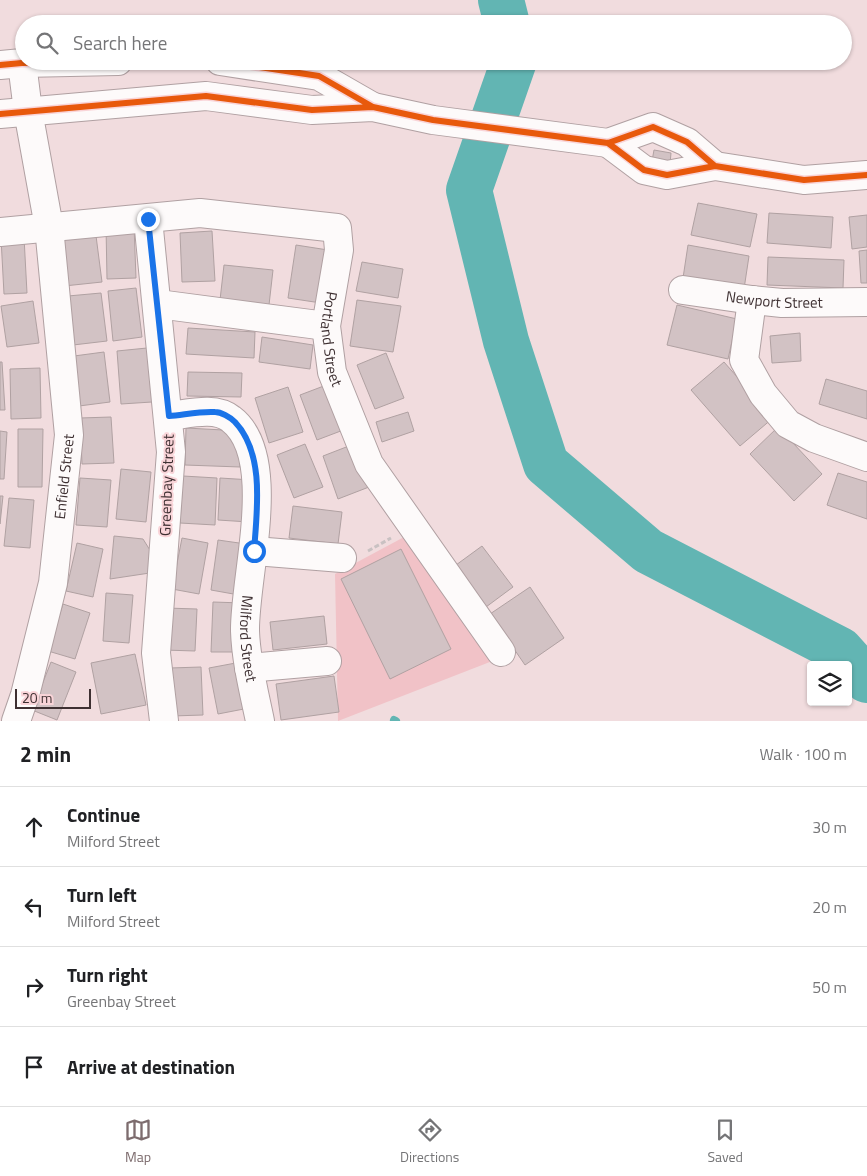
<!DOCTYPE html>
<html lang="en">
<head>
<meta charset="utf-8">
<style>
	:root { --surface:#fff; --page:#f6f6f6; --text:#202124; --muted:#757577; --line:#e0e0e0; --accent:#7d6c6e }
	body { margin:0; font-family:"Titillium Web",sans-serif; background:var(--page); color:var(--text) }
	.controls { position:absolute; right:15px; bottom:15px; display:grid; overflow:hidden; border-radius:5px; box-shadow:0 1px 4px #0004 }
	.controls button { width:45px; height:45px; display:grid; place-items:center; padding:0; border:0; border-bottom:1px solid var(--line); background:var(--surface); color:var(--text); font:25px sans-serif }
	.scale { position:absolute; left:15px; bottom:12px; width:76px; box-sizing:border-box; padding-left:5px; border:2px solid #3e3032; border-top:0; font-size:14px; line-height:18px; white-space:nowrap; color:#3e3032; -webkit-text-stroke:4px #f9d4d8; paint-order:stroke }
	.stop { position:absolute; width:15px; height:15px; margin:-11px; border:4px solid #1a73e8; border-radius:50%; background:#fff }
	.stop.end { background:#1a73e8; border-color:#fff; box-shadow:0 1px 5px #0008 }
	.list { margin:0; padding:0; list-style:none }
	h2 { display:flex; justify-content:space-between; align-items:center; height:65px; margin:0; padding:0 20px; font-size:21px }
	h2 small { font-size:16px; font-weight:400; color:var(--muted) }
	.list li { display:grid; grid-template-columns:32px 1fr auto; gap:15px; align-items:center; box-sizing:border-box; height:80px; padding:0 20px; border-top:1px solid var(--line) }
	.list b { display:block; font-size:19px; white-space:nowrap }
	.list p { margin:0; font-size:16px; white-space:nowrap; color:var(--muted) }
	.list em { font-size:16px; font-style:normal; color:var(--muted) }
	.icon { flex:none; width:28px; height:28px; fill:none; stroke:currentColor; stroke-width:2; stroke-linecap:round; stroke-linejoin:round }
	.map { position:relative; flex:none; width:867px; height:721px; overflow:hidden }
	.search { position:absolute; background:var(--surface); box-shadow:0 1px 4px #0004; left:15px; right:15px; top:15px; height:55px; display:flex; align-items:center; gap:12px; box-sizing:border-box; padding:0 18px; border-radius:28px; color:var(--muted); font-size:19px }
	.sheet { height:385px; background:var(--surface) }
	nav { display:flex; justify-content:space-around; align-items:center; box-sizing:border-box; height:70px; border-top:1px solid var(--line); background:var(--surface); font-size:14px; color:var(--muted) }
	nav a { display:grid; justify-items:center; gap:2px }
	nav .on { color:var(--accent) }
	.map>svg:first-child { display:block }
	.green { fill:#f1c2c7 }
	.lines { fill:none; stroke-linecap:round; stroke-linejoin:round }
	.stream { stroke:#62b5b3; stroke-width:8 }
	.river { stroke:#62b5b3; stroke-width:46 }
	.building { fill:#d2c2c4; stroke:#b0a1a2 }
	.minor-casing { stroke:#b0a0a2; stroke-width:30 }
	.path { stroke:#c9c1c2; stroke-width:3; stroke-dasharray:5 2.5; stroke-linecap:butt }
	.minor { stroke:#fdfafa; stroke-width:28 }
	.cycleway-casing { stroke:#f9d4d8; stroke-width:9 }
	.cycleway { stroke:#e8590c; stroke-width:6 }
	.route { stroke:#1a73e8; stroke-width:6 }
	.labels { text-anchor:middle; stroke-width:4; stroke-linejoin:round; paint-order:stroke }
	.street-label { font-size:15px; fill:#3e3032; stroke:#f9d4d8 }
</style>
</head>
<body>
<div class="map">
<svg width="867" height="721" viewBox="0 0 867 721">
	<rect width="100%" height="100%" fill="#f1dcde"/>
	<!-- green -->
	<path class="green" d="M406,536L495,660L338,721L335,574Z"/>
	<g class="lines">
		<!-- stream -->
		<path class="stream" d="M394,720L396,721"/>
		<!-- river -->
		<path class="river" d="M501,0L507,24
			M514,61L469,190L506,341L546,464L648,551L840,650L867,680"/>
	</g>
	<!-- building -->
	<path class="building" d="M654,150L671,153L670,164L652,161Z
		M698,203L757,214L750,247L691,235Z
		M769,213L833,217L831,248L767,243Z
		M867,215V247L852,249L849,217Z
		M106,226H134L136,278L107,279Z
		M95,228L102,282L64,286L58,233Z
		M212,231L215,281L182,282L180,233Z
		M24,237L27,293L4,294L1,238Z
		M296,245L328,250L321,303L288,298Z
		M688,245L749,256L744,289L683,278Z
		M867,250V283H861L859,251Z
		M768,257L844,260L843,288L767,285Z
		M362,262L403,269L398,298L356,291Z
		M224,265L273,270L269,305L220,300Z
		M136,288L142,337L113,341L108,291Z
		M101,293L107,341L73,345L68,296Z
		M357,300L401,306L393,352L350,346Z
		M33,301L39,343L7,347L1,306Z
		M677,305L737,319L728,359L667,345Z
		M188,328L255,332L254,358L186,354Z
		M800,333L801,361L772,363L770,336Z
		M262,337L313,345L310,369L259,362Z
		M147,348L152,402L121,404L117,351Z
		M104,352L110,402L79,406L74,356Z
		M386,353L404,398L375,409L357,365Z
		M0,362H2L5,410H0Z
		M724,362L773,418L740,446L691,390Z
		M40,368L41,418L11,419L10,369Z
		M188,372L242,373L241,397L187,396Z
		M826,379L867,391V419L819,404Z
		M329,384L346,429L317,440L300,395Z
		M288,387L303,432L269,443L255,398Z
		M408,412L414,431L382,442L376,422Z
		M111,417L114,463L82,464L80,418Z
		M778,427L822,474L794,501L750,454Z
		M186,428L242,431L240,467L185,465Z
		M18,429H43L42,487H18Z
		M0,431L7,432L4,479H0Z
		M305,444L323,487L294,498L277,455Z
		M354,444L369,487L338,499L323,456Z
		M121,469L151,472L146,522L116,519Z
		M838,473L867,482V519L827,505Z
		M183,476L217,478L215,525L180,523Z
		M80,478L111,480L107,527L76,525Z
		M220,478L252,480L249,522L218,520Z
		M0,496H3L0,524Z
		M9,498L34,500L30,548L4,546Z
		M293,506L342,512L338,544L289,538Z
		M114,536L143,539L163,571L110,579Z
		M182,538L208,543L199,594L172,589Z
		M218,540L246,544L239,595L211,590Z
		M77,543L103,549L93,597L66,591Z
		M482,546L513,587L486,607L456,565Z
		M401,549L451,649L390,679L341,579Z
		M530,587L564,638L525,665L490,614Z
		M106,593L133,595L129,643L103,641Z
		M213,602L243,603L242,652H211Z
		M63,604L90,613L75,659L48,651Z
		M166,608L197,609L195,651L164,650Z
		M324,616L327,644L273,650L270,622Z
		M135,654L146,705L101,714L91,663Z
		M51,662L76,672L57,720L32,710Z
		M241,662L249,708L218,714L209,668Z
		M201,667L203,715L172,716L170,668Z
		M334,676L339,712L281,720L276,684Z"/>
	<g class="lines">
		<!-- minor casing -->
		<g class="minor-casing">
			<g id="minor">
				<path d="M220,61L319,76L373,107"/>
				<path d="M0,65L22,63L118,61"/>
				<path d="M0,114L206,96L312,110L373,107L433,120L608,143L653,127L687,142L715,166"/>
				<path d="M608,143L644,170L667,175L715,166L804,180L867,175"/>
				<path d="M148,219L171,452L156,653L164,721"/>
				<path id="s1" d="M0,232L200,213L337,228L339,250L326,326L332,372L369,464L501,652"/>
				<path id="s2" d="M683,290L752,300L782,303L867,302"/>
				<path d="M752,300L744,360L763,394L788,424L814,438L867,457"/>
				<path d="M158,304L326,326"/>
				<path id="s3" d="M169,416C188,414 215,406 231,419C280,456 244,577 245,631C246,661 254,692 260,721"/>
				<path d="M254,551L342,558"/>
				<path d="M249,668L327,661"/>
				<path id="s4" d="M16,721L25,695L53,583L69,435L49,227L28,111L22,63"/>
			</g>
		</g>
		<!-- path -->
		<path class="path" d="M368,551L391,538"/>
		<!-- minor -->
		<use href="#minor" class="minor"/>
		<!-- cycleway casing -->
		<g class="cycleway-casing">
			<path id="cycleway" d="M220,61L319,76L373,107
				M0,65L22,63L118,61
				M0,114L206,96L312,110L373,107L433,120L608,143L653,127L687,142L715,166
				M608,143L644,170L667,175L715,166L804,180L867,175"/>
		</g>
		<!-- cycleway -->
		<use href="#cycleway" class="cycleway"/>
	</g>
	<g class="lines">
		<!-- route -->
		<path class="route" d="M148,219L169,416C183,415 200,411 215,412C221,412 230,417 235,422C265,454 257,510 254,551"/>
	</g>
	<g class="labels">
		<!-- street labels -->
		<g class="street-label">
			<text dy="5" stroke="none"><textPath href="#s2" startOffset="92">Newport Street</textPath></text>
			<text dy="5" stroke="none"><textPath href="#s1" startOffset="451">Portland Street</textPath></text>
			<text dy="5" stroke="none"><textPath href="#s4" startOffset="250">Enfield Street</textPath></text>
			<text transform="translate(167 485) rotate(-88)" y="5">Greenbay Street</text>
			<text dy="5" stroke="none"><textPath href="#s3" startOffset="291">Milford Street</textPath></text>
		</g>
	</g>
</svg>
<div class="controls">
<button><svg class="icon" aria-label="layers" viewBox="0 0 24 24"><path d="M12 4l9 5-9 5-9-5zM3 14l9 5 9-5"/></svg></button>
</div>
<div class="scale">20 m</div>
<div class="stop" style="left:254px;top:551px"></div>
<div class="stop end" style="left:148px;top:219px"></div>
<div class="search"><svg class="icon" aria-label="search" viewBox="0 0 24 24"><circle cx="10" cy="10" r="6"/><path d="M15 15l6 6"/></svg>Search here</div>
</div>
<section class="sheet">
<h2>2 min<small>Walk · 100 m</small></h2>
<ul class="list">
<li><svg class="icon" aria-label="ahead" viewBox="0 0 24 24"><path d="M12 20V5M6 11l6-6 6 6"/></svg><div><b>Continue</b><p>Milford Street</p></div><em>30 m</em></li>
<li><svg class="icon" aria-label="left" viewBox="0 0 24 24"><path d="M17 20v-9H6M10 6l-5 5 5 5"/></svg><div><b>Turn left</b><p>Milford Street</p></div><em>20 m</em></li>
<li><svg class="icon" aria-label="right" viewBox="0 0 24 24"><path d="M7 20v-9h11M14 6l5 5-5 5"/></svg><div><b>Turn right</b><p>Greenbay Street</p></div><em>50 m</em></li>
<li><svg class="icon" aria-label="arrive" viewBox="0 0 24 24"><path d="M6 21V4h12l-3 4 3 4H6"/></svg><div><b>Arrive at destination</b></div></li>
</ul>
</section>
<nav>
<a class="on"><svg class="icon" aria-label="map" viewBox="0 0 24 24"><path d="M3 6l6-2 6 2 6-2v14l-6 2-6-2-6 2zM9 4v14M15 6v14"/></svg>Map</a>
<a><svg class="icon" aria-label="directions" viewBox="0 0 24 24"><path d="M12 3l9 9-9 9-9-9zM9 14v-3h6M13 9l2 2-2 2"/></svg>Directions</a>
<a><svg class="icon" aria-label="saved" viewBox="0 0 24 24"><path d="M7 4h10v16l-5-4-5 4z"/></svg>Saved</a>
</nav>
</body>
</html>
